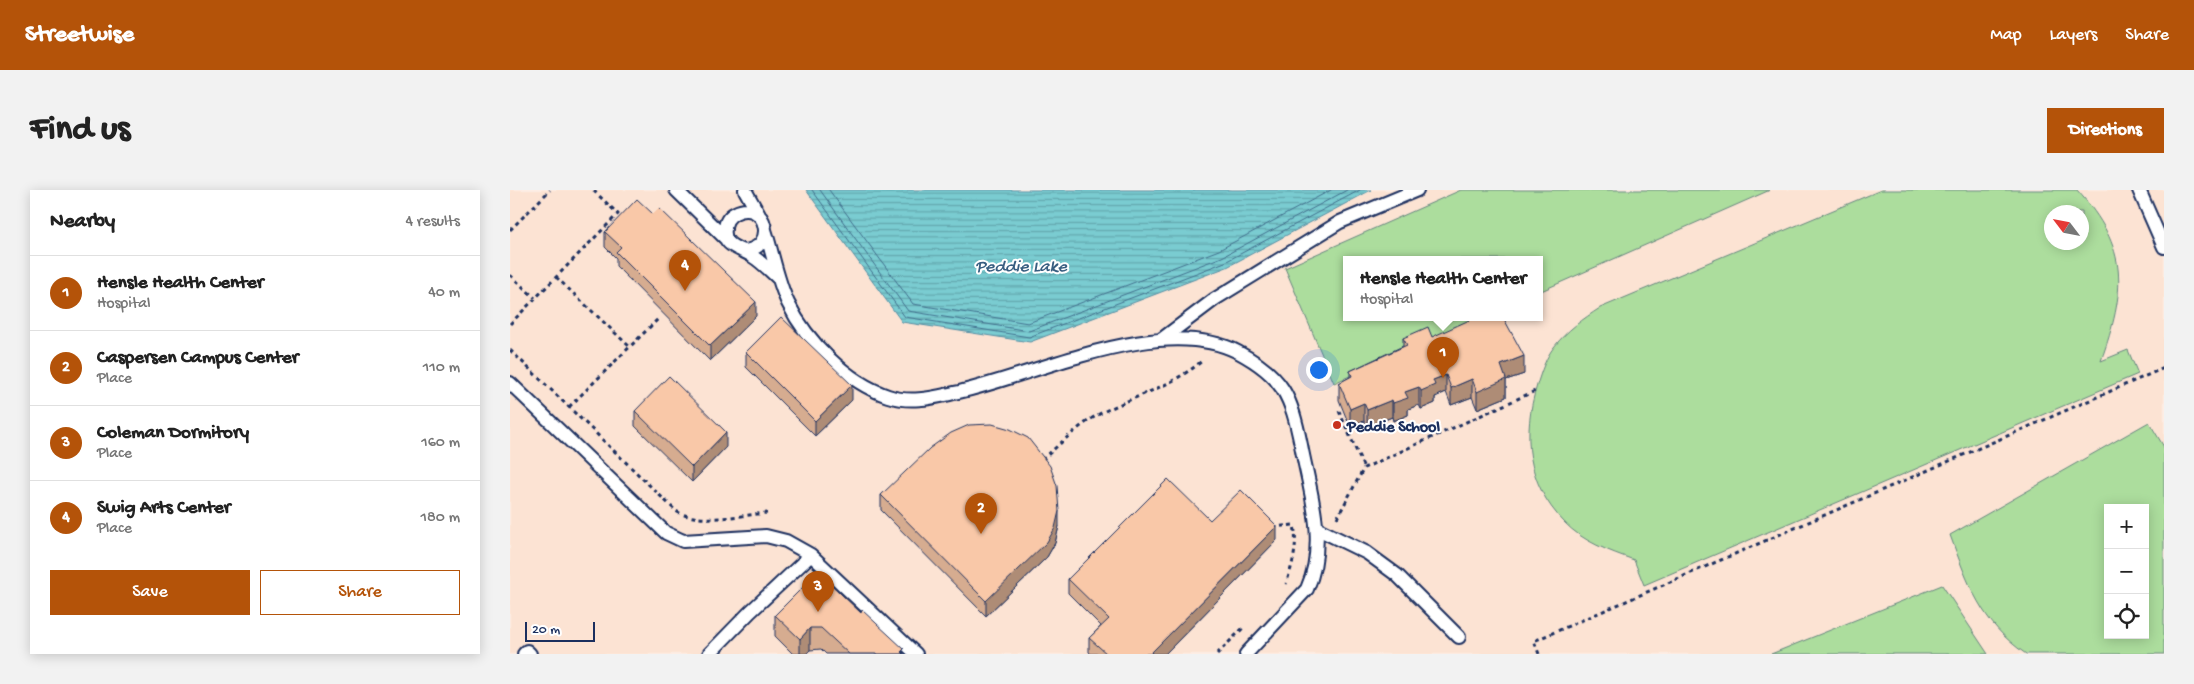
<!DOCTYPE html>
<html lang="en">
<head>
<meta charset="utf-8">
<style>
	:root { --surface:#fff; --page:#f2f2f2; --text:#222; --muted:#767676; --line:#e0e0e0; --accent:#b45309 }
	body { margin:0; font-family:"Gochi Hand",sans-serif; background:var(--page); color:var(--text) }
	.controls { position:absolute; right:15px; bottom:15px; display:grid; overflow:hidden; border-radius:0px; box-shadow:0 2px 12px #0003 }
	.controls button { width:45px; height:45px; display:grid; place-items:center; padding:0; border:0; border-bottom:1px solid var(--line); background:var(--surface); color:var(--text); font:25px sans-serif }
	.compass { position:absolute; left:1534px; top:15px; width:45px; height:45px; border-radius:50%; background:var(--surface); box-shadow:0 2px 12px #0003; rotate:302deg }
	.scale { position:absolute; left:15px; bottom:12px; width:70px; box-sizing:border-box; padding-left:5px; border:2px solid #1b2f5e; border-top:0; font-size:14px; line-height:18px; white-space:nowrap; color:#1b2f5e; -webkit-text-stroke:4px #fff; paint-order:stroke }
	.you { position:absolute; left:808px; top:179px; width:18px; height:18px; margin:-12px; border:4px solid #fff; border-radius:50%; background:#1a73e8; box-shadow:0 0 0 8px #1a73e833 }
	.badge { display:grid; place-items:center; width:32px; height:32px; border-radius:50%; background:var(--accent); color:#fff; font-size:16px; font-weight:700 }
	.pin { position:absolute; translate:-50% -41px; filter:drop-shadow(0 1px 2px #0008) }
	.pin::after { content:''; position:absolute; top:26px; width:18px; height:15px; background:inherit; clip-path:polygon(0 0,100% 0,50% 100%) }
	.popup { position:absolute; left:833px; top:66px; width:200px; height:65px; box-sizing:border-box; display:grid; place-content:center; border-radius:0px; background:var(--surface); filter:drop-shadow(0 1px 4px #0005); font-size:16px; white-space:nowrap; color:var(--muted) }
	.popup b { font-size:19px; color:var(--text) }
	.popup::after { content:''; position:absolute; left:50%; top:100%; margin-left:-10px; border:10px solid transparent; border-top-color:var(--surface) }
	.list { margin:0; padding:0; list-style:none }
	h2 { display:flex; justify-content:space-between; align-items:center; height:65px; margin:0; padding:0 20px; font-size:21px }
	h2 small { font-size:16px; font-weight:400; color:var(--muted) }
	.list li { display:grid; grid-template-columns:32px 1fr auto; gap:15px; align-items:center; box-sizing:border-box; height:75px; padding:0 20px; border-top:1px solid var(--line) }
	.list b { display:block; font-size:19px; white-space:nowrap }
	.list p { margin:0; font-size:16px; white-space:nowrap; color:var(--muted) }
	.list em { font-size:16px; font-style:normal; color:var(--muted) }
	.actions { display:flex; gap:10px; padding:15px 20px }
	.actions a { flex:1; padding:11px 0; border:1px solid var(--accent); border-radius:0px; text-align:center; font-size:18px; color:var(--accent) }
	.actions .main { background:var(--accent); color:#fff }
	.icon { flex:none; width:28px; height:28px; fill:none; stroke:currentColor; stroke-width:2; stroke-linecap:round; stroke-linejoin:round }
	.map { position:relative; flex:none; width:1654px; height:464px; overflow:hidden; border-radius:0px }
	header { display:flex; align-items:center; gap:30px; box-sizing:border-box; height:70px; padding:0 25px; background:var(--accent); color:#fff }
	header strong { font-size:24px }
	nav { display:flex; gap:28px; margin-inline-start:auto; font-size:18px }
	.intro { display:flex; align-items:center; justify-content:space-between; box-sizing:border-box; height:120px; padding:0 30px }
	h1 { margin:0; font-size:35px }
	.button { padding:12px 22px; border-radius:0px; background:var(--accent); color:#fff; font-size:18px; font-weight:700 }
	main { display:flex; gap:30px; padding:0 30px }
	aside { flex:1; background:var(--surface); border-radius:0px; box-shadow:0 2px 12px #0003 }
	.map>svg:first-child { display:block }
	.built { fill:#fce3d3; fill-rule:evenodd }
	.green { fill:#acdd9d; stroke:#64867e; fill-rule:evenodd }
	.water { fill:url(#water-rules); stroke:#548da3 }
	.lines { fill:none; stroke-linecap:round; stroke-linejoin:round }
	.shore { stroke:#416e8c; stroke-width:1 }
	.lane-casing { stroke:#1b2f5e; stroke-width:16 }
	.path { stroke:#1b2f5e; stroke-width:3; stroke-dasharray:4 4; stroke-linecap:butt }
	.lane { stroke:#fff; stroke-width:12 }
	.wall { fill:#d6ac90; stroke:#1b2f5e }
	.shaded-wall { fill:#ae8c76; stroke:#1b2f5e }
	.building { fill:#f9c8a8; stroke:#1b2f5e }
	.poi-dot { fill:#c8321e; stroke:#fff; stroke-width:2 }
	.labels { text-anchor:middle; stroke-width:4; stroke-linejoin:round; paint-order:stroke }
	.poi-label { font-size:16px; font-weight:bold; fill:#1b2f5e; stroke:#fff; text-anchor:start }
	.water-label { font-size:18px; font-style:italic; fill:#385e80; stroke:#fff }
</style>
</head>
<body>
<header>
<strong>Streetwise</strong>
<nav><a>Map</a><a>Layers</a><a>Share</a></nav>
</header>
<div class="intro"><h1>Find us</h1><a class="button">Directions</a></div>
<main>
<aside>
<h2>Nearby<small>4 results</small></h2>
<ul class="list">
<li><span class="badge">1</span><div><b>Hensle Health Center</b><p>Hospital</p></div><em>40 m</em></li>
<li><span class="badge">2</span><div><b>Caspersen Campus Center</b><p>Place</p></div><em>110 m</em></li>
<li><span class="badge">3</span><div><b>Coleman Dormitory</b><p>Place</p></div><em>160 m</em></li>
<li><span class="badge">4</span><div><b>Swig Arts Center</b><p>Place</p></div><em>180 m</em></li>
</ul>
<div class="actions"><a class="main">Save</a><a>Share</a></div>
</aside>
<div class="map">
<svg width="1654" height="464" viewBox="0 0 1654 464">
	<defs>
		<pattern id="water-rules" width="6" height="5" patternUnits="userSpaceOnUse" patternTransform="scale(1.25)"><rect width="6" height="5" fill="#7accd1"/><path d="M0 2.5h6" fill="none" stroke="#63a6ad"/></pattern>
	</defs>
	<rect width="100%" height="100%" fill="#fdeee5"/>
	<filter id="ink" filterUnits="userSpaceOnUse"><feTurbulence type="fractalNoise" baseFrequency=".02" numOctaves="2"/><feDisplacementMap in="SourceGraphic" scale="10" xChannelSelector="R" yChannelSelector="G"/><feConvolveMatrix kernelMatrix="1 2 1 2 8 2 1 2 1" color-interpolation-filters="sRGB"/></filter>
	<g filter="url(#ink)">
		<!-- built -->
		<path class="built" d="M0,0H296L392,132L717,77L861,0H1654V464H0ZM1542,22H1572V52H1542ZM837,69H1029V127H837ZM1598,318H1635V445H1598Z"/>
		<!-- green -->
		<path class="green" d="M951,0H1260L1029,102V69H837V127H973L824,193L775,78Z
			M1371,0H1567C1620,59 1616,100 1591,171L1618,160L1628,184L1134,395L1124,370C1099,361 1073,352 1054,332C1016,293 1012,244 1027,195C1031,182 1036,167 1044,157C1057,140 1073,129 1090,118ZM1542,22H1572V52H1542Z
			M1639,232L1654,257V464H1516C1471,433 1458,394 1440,345ZM1598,318H1635V445H1598Z
			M1432,395L1478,464H1261Z"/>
		<!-- water -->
		<path class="water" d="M296,0H861L717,77L520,152L392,132Z"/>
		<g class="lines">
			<!-- shore -->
			<path class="shore" d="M302,0L395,127L519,147L715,72L850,0
				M310,0L398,121L519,141L712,67L837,0
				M319,0L403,114L518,133L709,60L821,0"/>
			<!-- lane casing -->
			<g class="lane-casing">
				<path id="lane" d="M166,0L216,49
					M235,0L249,25
					M1629,0L1654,57
					M255,40C263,64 267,90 278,113C297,152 337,192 378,206C403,214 425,207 449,202C528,184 652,123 728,162C773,186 781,206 791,255C800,303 818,352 797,399L736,464
					M232,61C270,60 256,7 225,23C219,26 215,32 215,39C212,57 231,58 242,66C252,72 260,81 269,89
					M652,149L705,109L830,32L907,0
					M0,193L156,343L173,351L256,346L276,351L301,365L406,464
					M808,339L857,363L887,385L949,447
					M14,464L17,461L20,464
					M199,464L240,422L301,365"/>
			</g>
			<!-- path -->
			<path class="path" d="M0,40L40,0
				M0,85L25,108
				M46,87L120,157
				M0,134L108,24L83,0
				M0,160L166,321C188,335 231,325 257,323
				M59,217L149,128
				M829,221L854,278
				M532,270C552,252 571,233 595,221C630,204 663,196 693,170
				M827,328L854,278L1025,201
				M763,337L784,335C788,356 783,373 776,394
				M707,464L733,438
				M1029,464L1024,451L1654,178"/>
			<!-- lane -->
			<use href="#lane" class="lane"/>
		</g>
		<!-- wall -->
		<path class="wall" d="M95,42L246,126L200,171L106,76V68L95,57Z
			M922,147L1014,184L996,190V207L967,219L962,207L941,215L936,202L925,207V213L911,219L909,215L898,219V225L883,231L882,227L857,237L854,231L840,237L829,210V193L840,187V181L893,156V148Z
			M236,162L342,210L305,246L236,177Z
			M125,221L216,257L182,292L125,236Z
			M371,305L549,336L545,353L537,367L476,426L371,320Z
			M767,350L655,464H581L579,462V448L591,436L558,403V389Z
			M308,382L394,464H316L311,459L300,460L296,464H283L265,446V425Z"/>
		<!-- shaded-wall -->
		<path class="shaded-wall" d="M246,112V126L200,171V156Z
			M1014,166V184L996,190V207L967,219V202L991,175Z
			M936,185V202L925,207V213L911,219V201L923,190Z
			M962,189V207L941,215V198Z
			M342,195V210L305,246V231Z
			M909,197V215L898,219V225L883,231V213L895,202Z
			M882,210V227L857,237V220Z
			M854,213V231L840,237V219Z
			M216,242V257L182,292V277Z
			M549,321V336L545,353L537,367L476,426V411Z
			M767,336V350L655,464H640Z
			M300,438V460L296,464H290V449Z"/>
		<!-- building -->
		<path class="building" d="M127,9L143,24L149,18L246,112L200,156L106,62L111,57L95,42Z
			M271,127L342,195L305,231L236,162Z
			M966,127H993L1014,166L991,175L996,189L967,202L962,189L941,198L936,185L923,190L925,195L911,201L909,197L895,202L898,208L883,213L882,210L857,220L854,213L840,219L829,193L842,186L840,181L897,155L893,148L918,137L922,147Z
			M159,186L216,242L182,277L125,221Z
			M482,234L500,239L518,248L540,276L547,296L549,321L545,338L537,352L476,411L371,305L420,258L441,243L459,235Z
			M658,289L700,330L731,300L767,336L640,464H597L579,448L599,429L558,389Z
			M308,382L351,423L352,420L394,459L391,462L393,464H339L311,438H300L290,449L265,425Z"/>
	</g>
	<!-- markers -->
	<circle class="poi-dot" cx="827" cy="235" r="5"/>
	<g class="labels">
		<!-- poi labels -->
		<g class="poi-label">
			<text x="837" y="241">Peddie School</text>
		</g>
		<!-- water labels -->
		<g class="water-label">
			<text x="511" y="81">Peddie Lake</text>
		</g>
	</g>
</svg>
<div class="controls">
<button>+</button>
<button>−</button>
<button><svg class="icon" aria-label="locate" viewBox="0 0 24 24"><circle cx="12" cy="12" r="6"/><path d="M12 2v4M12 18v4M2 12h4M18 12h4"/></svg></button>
</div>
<svg class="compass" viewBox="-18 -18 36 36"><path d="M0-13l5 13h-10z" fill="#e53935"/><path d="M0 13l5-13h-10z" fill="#767676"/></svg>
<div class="scale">20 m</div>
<div class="you"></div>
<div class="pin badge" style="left:933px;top:188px">1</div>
<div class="popup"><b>Hensle Health Center</b>Hospital</div>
<div class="pin badge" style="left:471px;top:344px">2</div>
<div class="pin badge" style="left:308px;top:422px">3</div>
<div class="pin badge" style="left:175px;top:101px">4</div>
</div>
</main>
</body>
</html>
